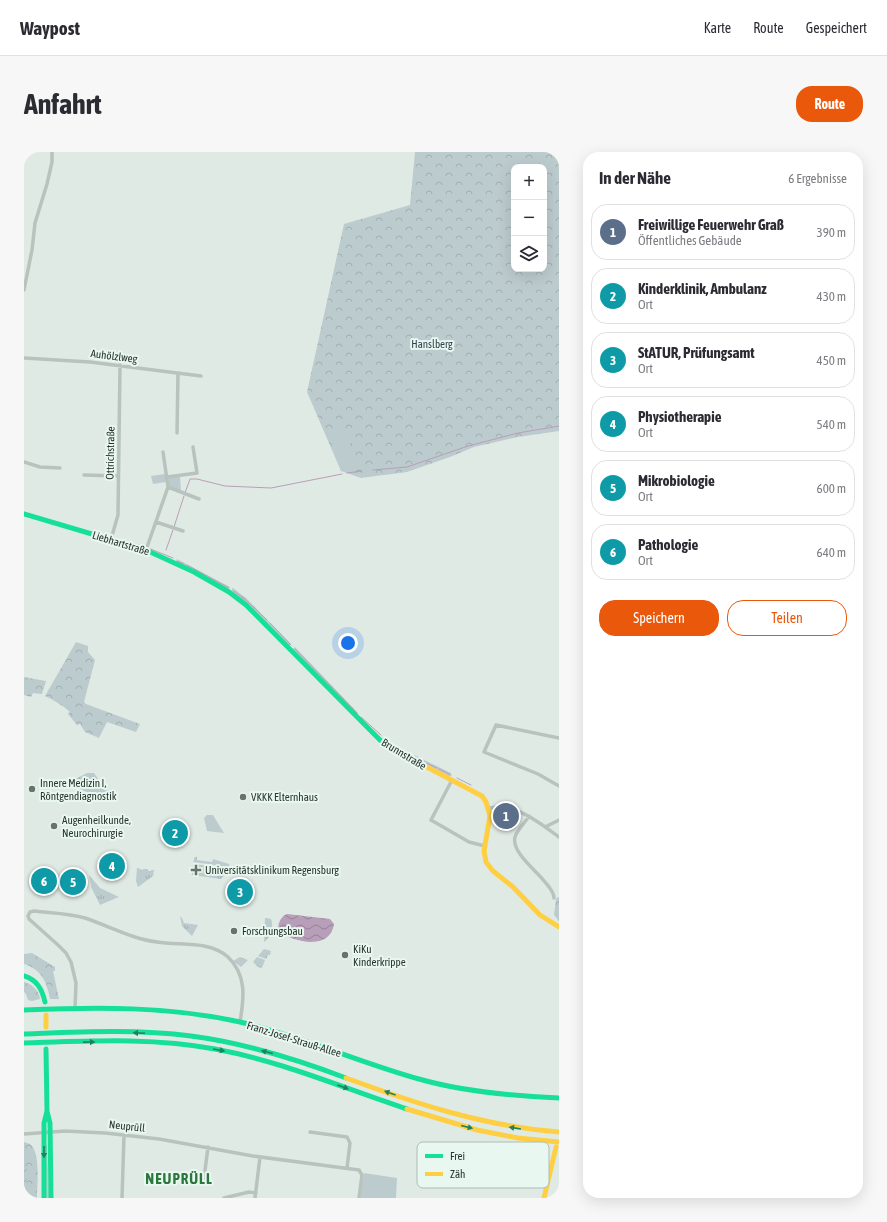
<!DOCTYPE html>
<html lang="de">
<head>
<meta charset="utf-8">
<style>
	:root { --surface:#fff; --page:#f7f7f7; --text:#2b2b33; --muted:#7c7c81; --line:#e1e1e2; --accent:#ea580c }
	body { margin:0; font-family:"Asap Condensed",sans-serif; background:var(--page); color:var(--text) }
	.controls { position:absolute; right:12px; top:12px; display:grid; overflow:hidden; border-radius:8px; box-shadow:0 4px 16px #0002 }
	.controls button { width:36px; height:36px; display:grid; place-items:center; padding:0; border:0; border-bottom:1px solid var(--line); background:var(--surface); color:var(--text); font:20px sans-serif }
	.you { position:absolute; left:324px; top:491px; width:14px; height:14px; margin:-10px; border:3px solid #fff; border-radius:50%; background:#1a73e8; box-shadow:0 0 0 6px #1a73e833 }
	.badge { display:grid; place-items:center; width:26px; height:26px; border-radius:50%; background:var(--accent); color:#fff; font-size:13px; font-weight:700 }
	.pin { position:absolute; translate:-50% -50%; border:2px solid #fff; box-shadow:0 1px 4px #0006 }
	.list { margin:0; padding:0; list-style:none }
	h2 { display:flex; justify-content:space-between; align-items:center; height:52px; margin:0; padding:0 16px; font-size:17px }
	h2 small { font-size:13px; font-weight:400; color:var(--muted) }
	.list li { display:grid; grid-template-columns:26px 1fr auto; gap:12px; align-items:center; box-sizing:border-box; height:56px; margin:0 8px 8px; padding:0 8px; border:1px solid var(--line); border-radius:16px }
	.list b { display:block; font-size:15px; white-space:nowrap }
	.list p { margin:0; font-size:13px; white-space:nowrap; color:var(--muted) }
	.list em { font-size:13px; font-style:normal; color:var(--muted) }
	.actions { display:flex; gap:8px; padding:12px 16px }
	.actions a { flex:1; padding:9px 0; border:1px solid var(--accent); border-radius:16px; text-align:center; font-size:14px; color:var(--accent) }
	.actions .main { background:var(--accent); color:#fff }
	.icon { flex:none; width:22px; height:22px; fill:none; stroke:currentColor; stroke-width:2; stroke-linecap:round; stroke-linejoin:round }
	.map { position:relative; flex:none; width:535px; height:1046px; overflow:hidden; border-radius:16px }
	header { display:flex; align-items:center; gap:24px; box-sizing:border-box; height:56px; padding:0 20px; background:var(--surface); border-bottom:1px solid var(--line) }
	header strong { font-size:19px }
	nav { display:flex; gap:22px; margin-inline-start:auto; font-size:14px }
	.intro { display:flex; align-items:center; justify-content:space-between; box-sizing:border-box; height:96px; padding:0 24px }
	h1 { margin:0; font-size:28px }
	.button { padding:10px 18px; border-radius:16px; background:var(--accent); color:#fff; font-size:14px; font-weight:700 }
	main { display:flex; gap:24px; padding:0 24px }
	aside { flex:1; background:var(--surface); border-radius:16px; box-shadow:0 4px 16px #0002 }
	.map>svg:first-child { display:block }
	.grass { fill:url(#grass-tufts) }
	.forest { fill:url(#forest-crowns); fill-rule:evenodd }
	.park { fill:#bccbce }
	.garden { fill:url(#garden-furrows) }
	.water { fill:url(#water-waves) }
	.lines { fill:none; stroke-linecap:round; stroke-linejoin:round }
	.stream { stroke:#b89fb9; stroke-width:1 }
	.street { stroke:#b9c3be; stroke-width:3.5 }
	.fast { stroke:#16e098; stroke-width:5 }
	.slow { stroke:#ffcf43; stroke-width:5 }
	.oneway { fill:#20815c }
	.poi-dot { fill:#68736c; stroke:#e8f7f0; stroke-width:1.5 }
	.labels { text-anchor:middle; stroke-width:4; stroke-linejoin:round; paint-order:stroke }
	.park-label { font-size:11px; fill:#2f434e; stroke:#e8f7f0 }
	.street-label { font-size:11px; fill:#28332b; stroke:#e8f7f0 }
	.poi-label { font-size:11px; fill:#28332b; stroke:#e8f7f0; text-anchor:start }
	.district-label { font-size:15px; font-weight:bold; letter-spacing:1px; fill:#2c773d; stroke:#e8f7f0 }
	.key { fill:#e8f7f0; stroke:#aebcb5; stroke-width:1 }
	.key-label { font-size:11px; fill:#28332b }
</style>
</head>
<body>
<header>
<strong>Waypost</strong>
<nav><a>Karte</a><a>Route</a><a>Gespeichert</a></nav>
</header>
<div class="intro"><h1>Anfahrt</h1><a class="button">Route</a></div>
<main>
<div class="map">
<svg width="535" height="1046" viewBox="0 0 535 1046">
	<defs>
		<pattern id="grass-tufts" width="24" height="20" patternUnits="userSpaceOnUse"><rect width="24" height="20" fill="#bccbce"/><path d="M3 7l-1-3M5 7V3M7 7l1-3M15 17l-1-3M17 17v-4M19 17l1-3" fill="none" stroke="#a2afb1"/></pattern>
		<pattern id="forest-crowns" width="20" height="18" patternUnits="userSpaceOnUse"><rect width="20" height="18" fill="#bccbce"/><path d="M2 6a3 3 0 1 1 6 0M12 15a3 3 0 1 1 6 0" fill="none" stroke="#a2afb1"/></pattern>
		<pattern id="garden-furrows" width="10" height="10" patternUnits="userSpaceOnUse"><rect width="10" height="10" fill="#bccbce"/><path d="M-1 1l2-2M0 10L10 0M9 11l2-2" fill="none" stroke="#a2afb1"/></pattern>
		<pattern id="water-waves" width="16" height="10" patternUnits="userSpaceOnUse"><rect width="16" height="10" fill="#b89fb9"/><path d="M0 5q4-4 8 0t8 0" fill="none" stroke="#968297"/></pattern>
	</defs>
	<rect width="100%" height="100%" fill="#e0eae5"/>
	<!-- grass -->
	<path class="grass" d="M153,407L206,435L204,437L152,410Z
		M209,436L223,447L267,492L265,494L207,439Z
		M271,495L334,561L332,563L269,497Z
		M390,603L427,621V622L426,625L389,605Z
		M63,621H70L81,637L93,643C78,648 58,640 46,630Z
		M171,705H173V708L188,710L189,707L205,712L206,715L204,718L191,713L169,710Z
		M169,712L187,714L203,720L197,727L168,723Z
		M113,716L119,718V717H124V719H127V718H130L129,724L114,735L112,729Z
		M65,723L76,736L95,745L76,753L68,737Z
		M156,764L158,766L160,771L174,773L168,784L158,774Z
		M241,766L247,767C250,774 247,786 240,790Z
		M240,797L247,799L246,803H244L242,807L234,804Z
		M216,805L224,808L217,815L209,809Z
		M233,805L241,808L238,816L234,815L229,810Z
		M22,993H23L25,1046H22Z"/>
	<!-- forest -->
	<path class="forest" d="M391,0H535V279L494,285L450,295L426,305L383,320L337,326L317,319L283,240L320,72L386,53ZM490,15H520V117H490Z
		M52,490L64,494V500L71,508L60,550L62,552L116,572L112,580L83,570L75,586L61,580L56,572L53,573L44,562L46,560C38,553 30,548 21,544Z
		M0,525L22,529L18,542L9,541L7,545L0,543Z
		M534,745H535V769L530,763L532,747Z
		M8,801L31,815V819H29L35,847H26C23,830 17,817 0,812V802Z
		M0,830C8,832 15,838 16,847L8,849L4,848L2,842L0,840Z
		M0,990C2,991 4,991 6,992C17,1000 13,1034 13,1046H0Z"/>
	<!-- park -->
	<path class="park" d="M320,278L325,281L330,317L317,319L304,282Z
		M141,322L142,330L129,332L127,324Z
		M156,324L157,339L144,335L143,326Z
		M183,663H189L200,681L183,679L180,666Z
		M340,1021L373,1026L372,1046H336Z"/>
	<!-- garden -->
	<path class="garden" d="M0,1015L3,1017L2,1046H0Z"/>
	<!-- water -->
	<path class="water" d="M263,762L306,767L310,772C306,799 270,790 255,780C253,772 256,765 263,762Z"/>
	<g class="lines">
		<!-- stream -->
		<path class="stream" d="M349,318L383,315L444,294L494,281L535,274
			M323,321L338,319
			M161,341L166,327H173L201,334L247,336L318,322
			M150,375L160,344
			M110,392L115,393
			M124,396L149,406
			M142,398L149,378
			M153,409L160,412
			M163,413L205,436
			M210,439L224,450L243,468
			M246,471L267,493
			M271,497L333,561
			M337,565L357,583
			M360,586L373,595
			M376,597L387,603
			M390,605L399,609
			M402,611L413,616
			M415,617L427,623
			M433,626L447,633"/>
		<!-- street -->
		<path class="street" d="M0,138L8,98L11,71L23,32L28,10V0
			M0,206L66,210L177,224
			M153,281L154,221
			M0,310L16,315L36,316
			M60,323L94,324
			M143,325L173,321L169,295
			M144,335L175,347
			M132,370L159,379
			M87,387L94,363L96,213
			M122,398L144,335L139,300
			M535,586L472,573L460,600L514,622L535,634
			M428,628L407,668L445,690L461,694
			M465,656C492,651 514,670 535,685
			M505,664C501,671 493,678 491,685C487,700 513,719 521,730C525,735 530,740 530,746
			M521,675L535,668
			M51,856L52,831L47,810L42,801L34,793L5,767L4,764L6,760L10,759C27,761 45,761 61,766C85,774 108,787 133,790C156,794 185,788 204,805C223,823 220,846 216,870
			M286,980L323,985L326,991L323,1016
			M0,982L41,979L81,981L135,987L229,1004L335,1018L338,1023L335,1046
			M180,1026L184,995
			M98,1046L100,983
			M200,1046L225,1040L232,1041
			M231,1046L236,1005"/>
		<!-- fast -->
		<path class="fast" d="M0,362L122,398L170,420L205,440L222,453L356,588L399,613
			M0,824C13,828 18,837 21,850
			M0,858C73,855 145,854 216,870C277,884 334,910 395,927C440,940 488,944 535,946
			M0,882C55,880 112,877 167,884C221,891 272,907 322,926
			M0,891C63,889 129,885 191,897C257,909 319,936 383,957
			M22,897L23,959L26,971L27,1046
			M20,1046V971L23,959"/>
		<!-- slow -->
		<path class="slow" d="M399,613L458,644L462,650L466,664L460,699L462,710L469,719L489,735L516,763L535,775
			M22,863V875
			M322,926C393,952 459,974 535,980
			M383,957L453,978L494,986L535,990
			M520,1046L532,995"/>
	</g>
	<!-- one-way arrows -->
	<defs><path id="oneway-solid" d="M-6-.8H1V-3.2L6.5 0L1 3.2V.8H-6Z"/></defs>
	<g class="oneway">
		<use href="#oneway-solid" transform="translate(115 881) rotate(-178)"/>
		<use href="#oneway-solid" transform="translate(65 890) rotate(-1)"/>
		<use href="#oneway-solid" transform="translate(195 898) rotate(10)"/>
		<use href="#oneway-solid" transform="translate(243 900) rotate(-165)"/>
		<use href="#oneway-solid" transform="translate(319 935) rotate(20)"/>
		<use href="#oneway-solid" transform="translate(366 941) rotate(-160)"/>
		<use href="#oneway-solid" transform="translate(443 975) rotate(14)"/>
		<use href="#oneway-solid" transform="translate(491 976) rotate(-171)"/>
		<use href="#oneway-solid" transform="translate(20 1000) rotate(90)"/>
	</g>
	<!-- markers -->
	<g class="poi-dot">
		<circle cx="8" cy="637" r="4"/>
		<circle cx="219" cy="645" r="4"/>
		<circle cx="30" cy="674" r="4"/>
		<path d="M170 712h4v4h4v4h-4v4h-4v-4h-4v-4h4z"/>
		<circle cx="210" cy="779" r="4"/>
		<circle cx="321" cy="803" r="4"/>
	</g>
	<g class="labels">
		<!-- park labels -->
		<g class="park-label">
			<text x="408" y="196">Hanslberg</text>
		</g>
		<!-- street labels -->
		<g class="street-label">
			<text transform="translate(90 204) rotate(7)" y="4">Auhölzlweg</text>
			<text transform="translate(86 301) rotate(-89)" y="4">Ottrichstraße</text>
			<text transform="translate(97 391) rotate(17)" y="4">Liebhartstraße</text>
			<text transform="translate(380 602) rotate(31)" y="4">Brunnstraße</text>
			<text transform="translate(270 887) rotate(17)" y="4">Franz-Josef-Strauß-Allee</text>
			<text transform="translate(103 974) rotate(6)" y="4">Neuprüll</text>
		</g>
		<!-- poi labels -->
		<g class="poi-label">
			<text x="16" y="635">Innere Medizin I,<tspan x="16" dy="13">Röntgendiagnostik</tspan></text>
			<text x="227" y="649">VKKK Elternhaus</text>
			<text x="38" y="672">Augenheilkunde,<tspan x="38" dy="13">Neurochirurgie</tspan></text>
			<text x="181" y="722">Universitätsklinikum Regensburg</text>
			<text x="218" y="783">Forschungsbau</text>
			<text x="329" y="801">KiKu<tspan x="329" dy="13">Kinderkrippe</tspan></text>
		</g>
		<!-- district labels -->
		<g class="district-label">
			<text x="155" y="1032">NEUPRÜLL</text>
		</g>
	</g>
	<!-- legend -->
	<rect x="393" y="990" width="132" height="46" rx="6" class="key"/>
	<rect x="401" y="1002" width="18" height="4" fill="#16e098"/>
	<rect x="401" y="1020" width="18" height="4" fill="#ffcf43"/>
	<g class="key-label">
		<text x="426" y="1008">Frei</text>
		<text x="426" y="1026">Zäh</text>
	</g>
</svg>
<div class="controls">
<button>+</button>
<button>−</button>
<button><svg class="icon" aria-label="layers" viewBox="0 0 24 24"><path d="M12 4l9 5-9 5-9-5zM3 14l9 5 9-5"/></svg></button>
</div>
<div class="you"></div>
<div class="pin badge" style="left:482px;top:664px;background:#5c6f8a">1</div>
<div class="pin badge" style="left:151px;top:681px;background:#0f9aa8">2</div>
<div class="pin badge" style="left:216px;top:740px;background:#0f9aa8">3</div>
<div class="pin badge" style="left:88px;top:714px;background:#0f9aa8">4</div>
<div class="pin badge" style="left:49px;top:730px;background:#0f9aa8">5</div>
<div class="pin badge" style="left:20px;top:729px;background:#0f9aa8">6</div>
</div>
<aside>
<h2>In der Nähe<small>6 Ergebnisse</small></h2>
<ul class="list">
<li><span class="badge" style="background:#5c6f8a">1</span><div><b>Freiwillige Feuerwehr Graß</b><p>Öffentliches Gebäude</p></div><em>390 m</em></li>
<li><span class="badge" style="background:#0f9aa8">2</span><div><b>Kinderklinik, Ambulanz</b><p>Ort</p></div><em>430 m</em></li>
<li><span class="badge" style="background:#0f9aa8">3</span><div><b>StATUR, Prüfungsamt</b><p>Ort</p></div><em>450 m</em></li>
<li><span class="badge" style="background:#0f9aa8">4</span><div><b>Physiotherapie</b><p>Ort</p></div><em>540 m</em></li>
<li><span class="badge" style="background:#0f9aa8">5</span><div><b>Mikrobiologie</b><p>Ort</p></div><em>600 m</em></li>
<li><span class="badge" style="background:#0f9aa8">6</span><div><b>Pathologie</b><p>Ort</p></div><em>640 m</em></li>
</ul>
<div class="actions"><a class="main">Speichern</a><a>Teilen</a></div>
</aside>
</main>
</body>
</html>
